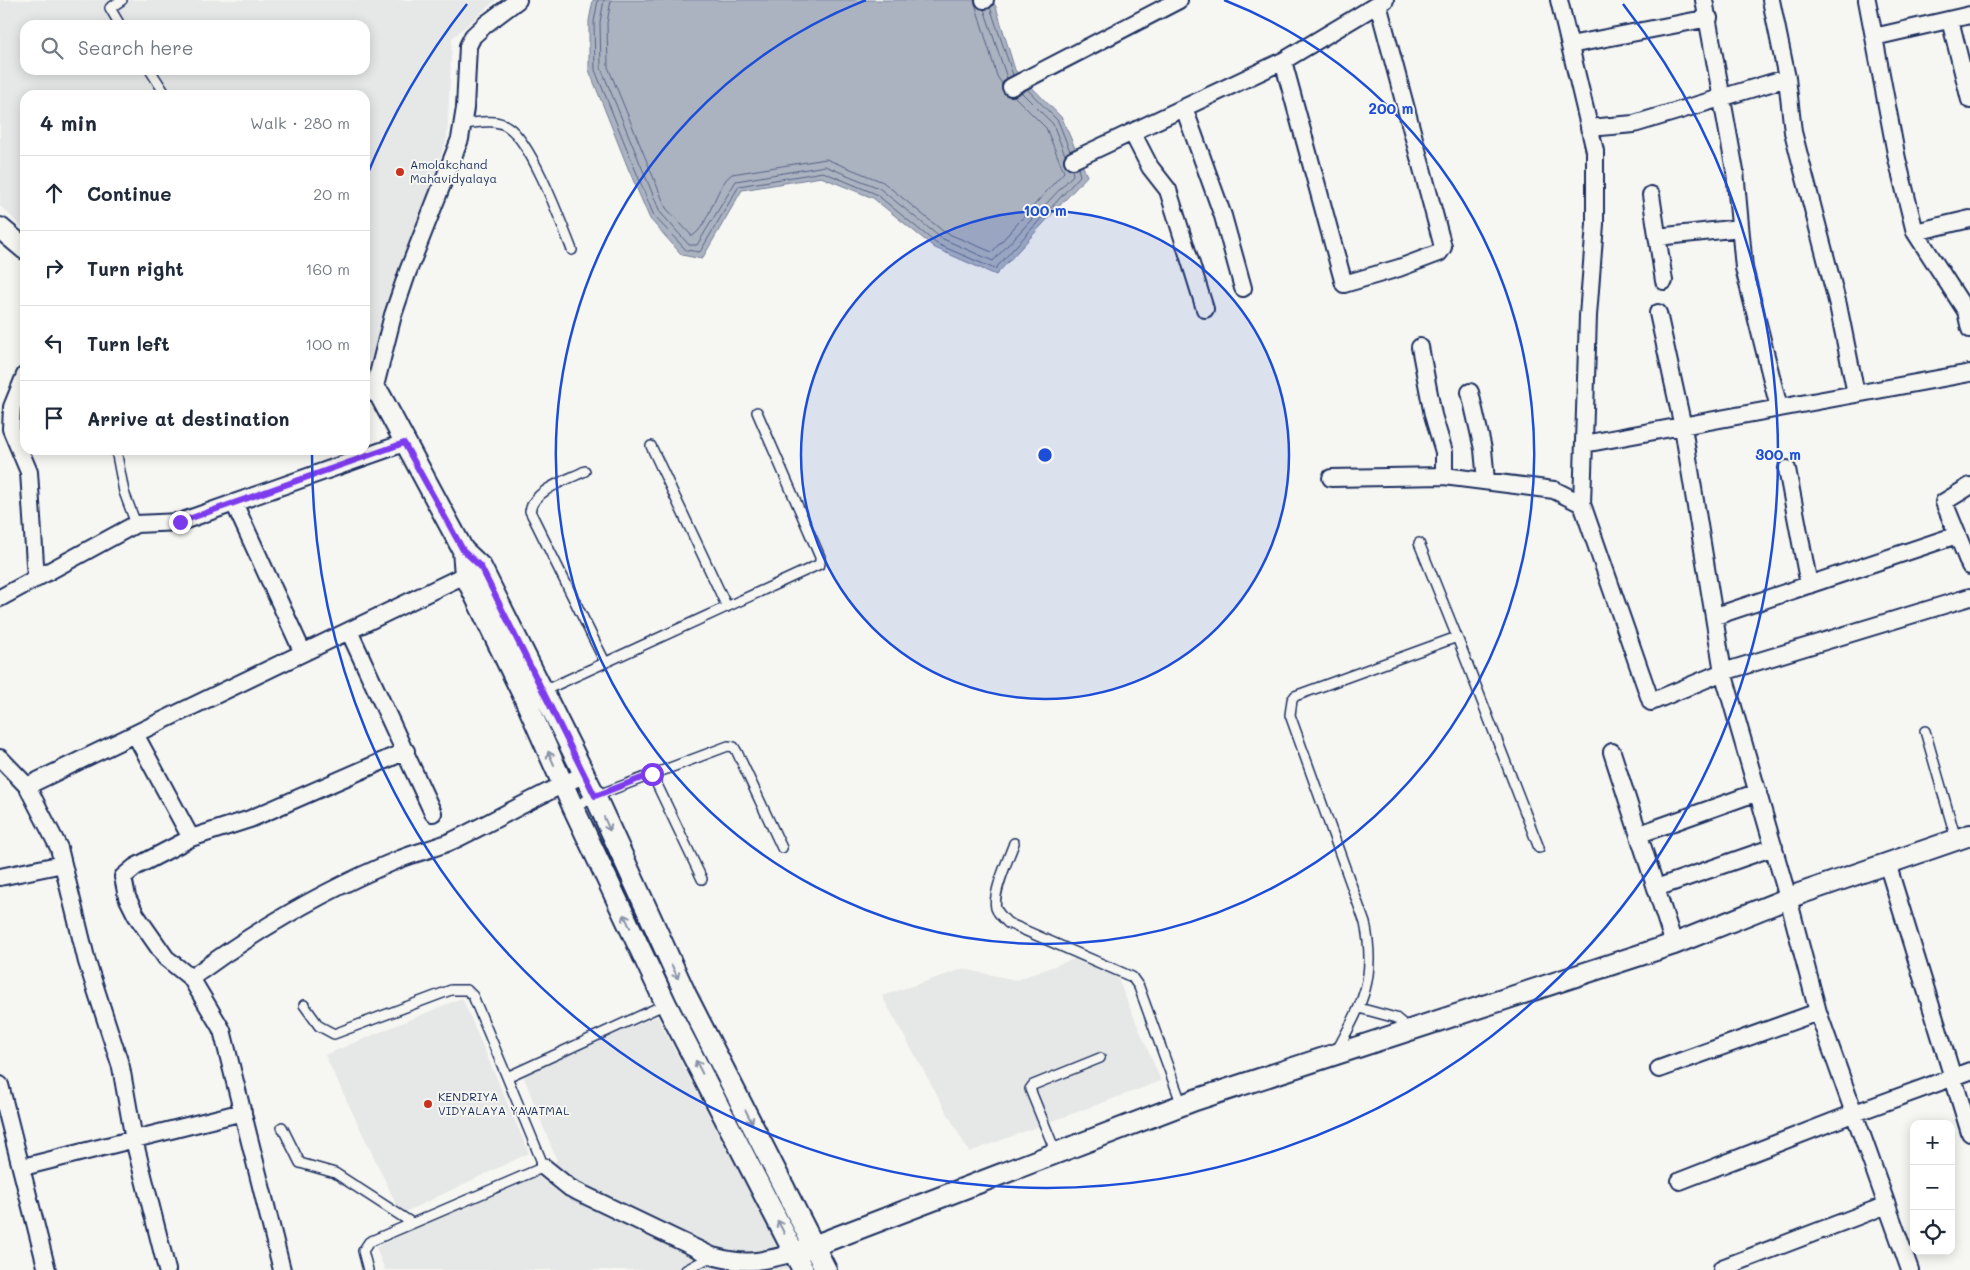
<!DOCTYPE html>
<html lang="en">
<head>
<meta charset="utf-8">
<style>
	:root { --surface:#fff; --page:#f2f2f3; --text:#1f2937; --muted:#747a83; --line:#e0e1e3 }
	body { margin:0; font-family:Mali,sans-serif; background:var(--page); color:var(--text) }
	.controls { position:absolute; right:15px; bottom:15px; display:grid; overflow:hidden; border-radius:10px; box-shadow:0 2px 12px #0003 }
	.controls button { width:45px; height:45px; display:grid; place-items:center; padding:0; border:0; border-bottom:1px solid var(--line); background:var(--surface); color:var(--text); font:25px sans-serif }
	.stop { position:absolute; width:15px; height:15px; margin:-11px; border:4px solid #7c3aed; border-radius:50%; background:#fff }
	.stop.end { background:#7c3aed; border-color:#fff; box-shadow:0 1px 5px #0008 }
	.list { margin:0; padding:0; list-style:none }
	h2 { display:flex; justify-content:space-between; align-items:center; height:65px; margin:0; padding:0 20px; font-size:21px }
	h2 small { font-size:16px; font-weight:400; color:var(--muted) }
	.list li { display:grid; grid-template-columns:32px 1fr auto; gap:15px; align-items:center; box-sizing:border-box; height:75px; padding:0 20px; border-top:1px solid var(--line) }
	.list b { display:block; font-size:19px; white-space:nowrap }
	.list em { font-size:16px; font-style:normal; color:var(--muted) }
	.icon { flex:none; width:28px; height:28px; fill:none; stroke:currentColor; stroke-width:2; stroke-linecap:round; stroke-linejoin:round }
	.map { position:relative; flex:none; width:1970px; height:1270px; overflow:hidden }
	.search { position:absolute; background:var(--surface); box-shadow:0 2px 12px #0003; left:20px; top:20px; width:350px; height:55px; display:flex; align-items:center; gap:12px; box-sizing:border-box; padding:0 18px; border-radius:15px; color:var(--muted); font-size:19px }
	.panel { position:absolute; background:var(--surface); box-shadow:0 2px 12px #0003; left:20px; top:90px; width:350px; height:365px; border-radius:15px }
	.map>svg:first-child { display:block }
	.built { fill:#e6e7e7; fill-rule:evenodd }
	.water { fill:#abb2c0; stroke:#717e99 }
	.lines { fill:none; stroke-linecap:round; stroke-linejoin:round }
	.shore { stroke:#556385; stroke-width:1 }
	.service-casing { stroke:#1b2f5e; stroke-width:12 }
	.minor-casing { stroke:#1b2f5e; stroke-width:20 }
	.tertiary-casing { stroke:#1b2f5e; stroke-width:24 }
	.service { stroke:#f6f6f2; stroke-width:9 }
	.minor { stroke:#f6f6f2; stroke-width:16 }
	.tertiary { stroke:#f6f6f2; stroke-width:20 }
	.oneway { stroke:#8892a8 }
	.route { stroke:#7c3aed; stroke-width:6 }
	.ring { fill:none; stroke:#1d4ed8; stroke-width:2.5 }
	.poi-dot { fill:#c8321e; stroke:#f6f6f2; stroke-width:2 }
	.labels { text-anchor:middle; stroke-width:4; stroke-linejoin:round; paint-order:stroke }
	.poi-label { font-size:12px; fill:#1b2f5e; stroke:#f6f6f2; text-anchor:start }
	.centre { fill:#1d4ed8; stroke:#f6f6f2; stroke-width:2.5 }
	.ring-label { font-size:15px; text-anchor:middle; font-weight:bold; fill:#1d4ed8; stroke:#f6f6f2; stroke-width:4; stroke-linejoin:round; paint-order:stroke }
</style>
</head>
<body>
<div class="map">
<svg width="1970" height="1270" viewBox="0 0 1970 1270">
	<rect width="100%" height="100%" fill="#f6f6f2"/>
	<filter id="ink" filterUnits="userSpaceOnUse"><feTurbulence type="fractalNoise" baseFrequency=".02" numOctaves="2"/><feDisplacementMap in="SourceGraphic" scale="10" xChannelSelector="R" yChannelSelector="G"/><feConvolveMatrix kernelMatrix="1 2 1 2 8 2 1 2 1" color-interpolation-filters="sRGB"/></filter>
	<g filter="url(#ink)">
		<!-- built -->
		<path class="built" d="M0,0H496L452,38L447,138L368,365L365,366V95H25V230L0,206ZM25,25H365V70H25Z
			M1082,956L1117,977L1161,1081L969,1152L882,996L963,969L1016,980Z
			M462,998L529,1153L401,1214L325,1055Z
			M657,1016L790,1270H385L376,1247L557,1161L523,1075Z"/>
		<!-- water -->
		<path class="water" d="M593,0H992L996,7L1015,70L1062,118L1087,176L996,275L935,248L873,198L821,177L742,190L702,259L682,255L650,219L628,168L589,70V21Z"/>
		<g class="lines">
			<!-- shore -->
			<path class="shore" d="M598,0L594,22L595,70L654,216L686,250L700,252L739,186L823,172L876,194L937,244L995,269L1080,176L1078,168
				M604,0L600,22L601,68L660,212L689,245H697L736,181L825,166L879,188L941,238L993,261L1073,175L1072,169
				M611,0L607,23L608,67L666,208L692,236C710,226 714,187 732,174L826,159L883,182L944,232L992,252L1064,172L1046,128L1014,96
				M974,0L997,76L1002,84
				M990,7L1013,75
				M984,9L1007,78
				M1027,89L1058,121L1070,151
				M1021,92L1053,124L1065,155"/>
			<!-- service casing -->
			<g class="service-casing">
				<path id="service" d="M120,25L110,8L122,0
					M150,70L166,95
					M463,124C477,123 496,118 508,127C532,143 561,222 572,250
					M651,446L727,607
					M116,450L124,492L136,524
					M585,471C568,480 534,489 530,511L605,662
					M1419,543L1457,637
					M541,692L820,564V557L757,412
					M1925,731L1956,839
					M652,774L702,879
					M573,807L595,796L728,746L734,747L737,752L782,848
					M1014,843C1009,858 992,893 996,908C998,914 1004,919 1008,923L1132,977L1139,987L1182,1105
					M304,1005L319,1026L334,1034L451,990H467L473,996L507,1077L668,1003
					M1359,1008L1396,1018L1409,1029
					M1336,1052C1362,1004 1377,979 1365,923L1290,715L1292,700L1295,696L1457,637L1539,848
					M282,1127L300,1163L335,1173L412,1223
					M1056,1153L1030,1089L1033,1085L1100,1058
					M368,1270L363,1251L369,1242L544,1167L507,1077
					M686,1270L712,1256"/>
			</g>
			<!-- minor casing -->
			<g class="minor-casing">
				<path id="minor" d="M984,0H985
					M1559,0L1595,151V224L1588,316L1582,504L1651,702L1723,672L1788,898L1818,1012L1910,1270
					M1704,0L1735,171L1744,268L1779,408
					M1771,0L1787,78L1793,132L1838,305L1856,394
					M1867,0L1897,159L1915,232L1966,311L1970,329
					M1950,20L1970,100
					M1874,37L1970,15
					M1570,45L1709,18
					M1283,61L1344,284L1399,268L1439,253L1443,247L1378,4
					M1011,87L1179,0
					M1184,108L1223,216L1243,288
					M1589,128L1634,124L1787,78
					M1132,132L1150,167L1168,190L1205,309
					M1073,160L1283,61L1385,0
					M1651,195L1664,281
					M1915,232L1970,219
					M1657,237L1740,228
					M1658,313L1683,427L1723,672L1970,597
					M1420,347L1433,415L1444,452V476
					M25,375L12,407L11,429L29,472L36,579
					M374,390L393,315L408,271L460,139L465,108L468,46L473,36L486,24L518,0
					M1470,392L1483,449L1486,481
					M1584,444L1970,373
					M1787,469L1809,585
					M1331,478L1444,476L1554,490L1582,504
					M1970,486L1944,502L1970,566
					M234,503L303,653
					M0,598L136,524L180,522L404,443
					M1716,616L1957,535
					M349,631L433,813
					M135,734L191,838
					M1612,752L1674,944
					M0,758L27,786
					M1640,834L1758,792
					M1887,863L1970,1133
					M0,877L63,864
					M1656,888L1774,847
					M191,978C256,930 326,889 400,859C417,852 437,848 454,840C497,819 539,795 583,775
					M1659,1069L1818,1012
					M0,1085L47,1270
					M23,1167L243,1112
					M544,1167L570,1188L712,1256C749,1266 759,1261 795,1253
					M1680,1181L1855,1113L1970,1071
					M1722,1268L1887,1205
					M167,1270L134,1140L121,1067L87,962L59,848L27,786L475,570
					M282,1270L222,1030L191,978L166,958L136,915L127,897L123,877L135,867L191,838L250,819L406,751"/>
			</g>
			<!-- tertiary casing -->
			<g class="tertiary-casing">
				<path id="tertiary" d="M0,228L25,249
					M365,391L374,390L380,395L463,550L481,567L595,796L686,995L826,1270
					M463,550L465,575L525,699L573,807L666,1004L803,1270
					M795,1253L1195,1100L1674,944L1799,894L1970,835"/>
			</g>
			<!-- service -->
			<use href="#service" class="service"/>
			<!-- minor -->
			<use href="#minor" class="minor"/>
			<!-- tertiary -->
			<use href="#tertiary" class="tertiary"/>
		</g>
		<!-- one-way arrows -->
		<defs><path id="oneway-shaft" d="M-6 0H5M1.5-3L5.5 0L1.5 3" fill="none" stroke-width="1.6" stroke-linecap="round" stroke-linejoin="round" transform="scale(1.25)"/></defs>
		<g class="oneway">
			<use href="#oneway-shaft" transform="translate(551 758) rotate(-114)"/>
			<use href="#oneway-shaft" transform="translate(607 824) rotate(66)"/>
			<use href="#oneway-shaft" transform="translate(627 921) rotate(-115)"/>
			<use href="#oneway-shaft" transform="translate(675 972) rotate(65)"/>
			<use href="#oneway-shaft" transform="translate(699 1067) rotate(-117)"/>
			<use href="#oneway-shaft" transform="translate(749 1117) rotate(63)"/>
			<use href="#oneway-shaft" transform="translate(781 1227) rotate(-117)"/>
		</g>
	</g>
	<g class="lines" filter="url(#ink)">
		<!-- route -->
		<path class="route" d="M180,522L404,443L463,550L481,567L595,796L652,774"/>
	</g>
	<!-- distance rings -->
	<circle cx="1045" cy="455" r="244" fill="#1d4ed8" fill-opacity=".12"/>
	<g class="ring">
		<circle cx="1045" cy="455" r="244"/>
		<path d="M1224 0A489 489 0 1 1 866 0"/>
		<path d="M365 180A733 733 0 0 1 467 4M1623 4A733 733 0 1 1 312 455"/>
	</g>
	<!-- markers -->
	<g class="poi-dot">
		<circle cx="400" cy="172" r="5"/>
		<circle cx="428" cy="1104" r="5"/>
	</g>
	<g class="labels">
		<!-- poi labels -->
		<g class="poi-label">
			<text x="410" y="169">Amolakchand<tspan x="410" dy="14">Mahavidyalaya</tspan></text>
			<text x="438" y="1101">KENDRIYA<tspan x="438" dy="14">VIDYALAYA YAVATMAL</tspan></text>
		</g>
	</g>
	<circle cx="1045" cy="455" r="8" class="centre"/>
	<g class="ring-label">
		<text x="1391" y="114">200 m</text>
		<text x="1045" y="216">100 m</text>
		<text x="1778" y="460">300 m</text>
	</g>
</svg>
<div class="controls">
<button>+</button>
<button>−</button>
<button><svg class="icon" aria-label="locate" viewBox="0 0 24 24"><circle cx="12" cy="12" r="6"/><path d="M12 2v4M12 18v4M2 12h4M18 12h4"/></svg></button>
</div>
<div class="stop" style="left:652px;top:774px"></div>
<div class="stop end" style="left:180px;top:522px"></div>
<div class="search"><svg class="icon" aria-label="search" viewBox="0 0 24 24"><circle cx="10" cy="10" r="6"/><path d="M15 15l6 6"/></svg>Search here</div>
<section class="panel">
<h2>4 min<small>Walk · 280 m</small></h2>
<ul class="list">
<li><svg class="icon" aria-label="ahead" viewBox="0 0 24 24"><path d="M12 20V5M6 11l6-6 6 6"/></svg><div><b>Continue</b></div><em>20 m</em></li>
<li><svg class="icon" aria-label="right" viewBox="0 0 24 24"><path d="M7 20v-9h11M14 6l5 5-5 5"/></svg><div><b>Turn right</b></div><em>160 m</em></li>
<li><svg class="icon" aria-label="left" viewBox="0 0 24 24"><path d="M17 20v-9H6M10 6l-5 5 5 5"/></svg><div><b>Turn left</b></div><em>100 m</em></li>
<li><svg class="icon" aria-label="arrive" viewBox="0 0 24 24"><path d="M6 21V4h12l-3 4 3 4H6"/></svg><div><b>Arrive at destination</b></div></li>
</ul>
</section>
</div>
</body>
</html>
